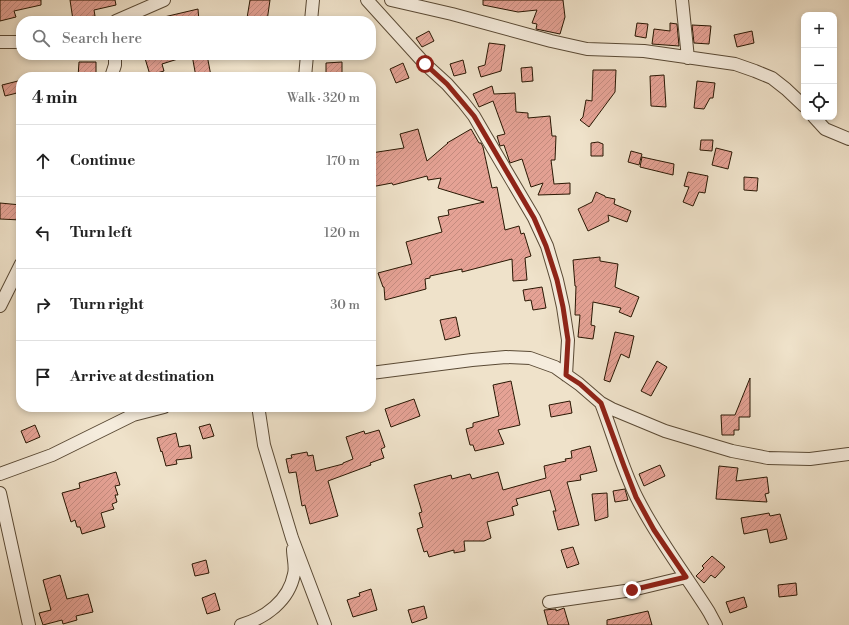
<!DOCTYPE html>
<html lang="en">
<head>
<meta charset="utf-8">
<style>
	:root { --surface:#fff; --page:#f2f2f2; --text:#222; --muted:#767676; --line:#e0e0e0 }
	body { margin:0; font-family:"Libre Bodoni",serif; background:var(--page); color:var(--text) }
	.controls { position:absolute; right:12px; top:12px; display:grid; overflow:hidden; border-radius:8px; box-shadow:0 2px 6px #0003 }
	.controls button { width:36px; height:36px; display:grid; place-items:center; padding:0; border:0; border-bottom:1px solid var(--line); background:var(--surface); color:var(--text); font:20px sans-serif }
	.stop { position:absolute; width:12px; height:12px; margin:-9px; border:3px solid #8f2418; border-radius:50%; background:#fff }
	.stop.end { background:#8f2418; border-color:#fff; box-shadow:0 1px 4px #0008 }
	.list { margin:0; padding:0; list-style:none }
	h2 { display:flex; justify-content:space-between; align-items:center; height:52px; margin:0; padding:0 16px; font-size:17px }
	h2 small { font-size:13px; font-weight:400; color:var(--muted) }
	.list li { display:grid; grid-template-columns:26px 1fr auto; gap:12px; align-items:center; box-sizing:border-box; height:72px; padding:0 16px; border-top:1px solid var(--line) }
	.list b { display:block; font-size:15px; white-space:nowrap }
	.list em { font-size:13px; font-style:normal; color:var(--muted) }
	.icon { flex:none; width:22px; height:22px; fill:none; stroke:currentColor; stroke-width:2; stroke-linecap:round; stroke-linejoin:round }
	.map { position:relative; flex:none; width:849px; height:625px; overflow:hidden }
	.search { position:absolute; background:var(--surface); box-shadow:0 2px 6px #0003; left:16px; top:16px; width:360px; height:44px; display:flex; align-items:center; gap:10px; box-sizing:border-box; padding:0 14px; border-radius:16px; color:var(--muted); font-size:15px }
	.panel { position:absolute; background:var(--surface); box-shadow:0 2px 6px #0003; left:16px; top:72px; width:360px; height:340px; border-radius:16px }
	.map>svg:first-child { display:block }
	.building { fill:url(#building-hatch); stroke:#291703 }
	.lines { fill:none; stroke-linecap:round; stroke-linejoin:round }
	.minor-casing { stroke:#5a4a35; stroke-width:14 }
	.minor { stroke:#f5ecdd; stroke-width:12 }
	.route { stroke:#8f2418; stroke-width:5 }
</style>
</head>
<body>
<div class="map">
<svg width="849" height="625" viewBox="0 0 849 625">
	<defs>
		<pattern id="building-hatch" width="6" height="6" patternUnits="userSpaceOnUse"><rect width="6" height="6" fill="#e5a295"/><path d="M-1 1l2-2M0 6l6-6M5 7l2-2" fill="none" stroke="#c48b7f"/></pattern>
	</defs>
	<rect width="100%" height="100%" fill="#efe2ca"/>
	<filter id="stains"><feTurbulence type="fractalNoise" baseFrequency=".005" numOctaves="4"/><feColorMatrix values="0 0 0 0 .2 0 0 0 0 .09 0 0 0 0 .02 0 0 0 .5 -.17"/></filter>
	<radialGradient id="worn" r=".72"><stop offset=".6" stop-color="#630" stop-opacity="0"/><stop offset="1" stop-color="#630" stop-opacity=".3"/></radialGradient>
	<!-- building -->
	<path class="building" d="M0,0H41V5L14,11L16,17L0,21Z
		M70,0H115L116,5L94,10L95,16L73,20Z
		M250,0H270L267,21H255V19L247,18Z
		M483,0H563L565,17L560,34L536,29L537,24L532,23L537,10L518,12L483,5Z
		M198,9L199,21H165L164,17Z
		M637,23L648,24L646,38L635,36Z
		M670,23L677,24L679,46L652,44L654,29L670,31Z
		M692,25L711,26L709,44L694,43Z
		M429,31L434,41L422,47L416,38Z
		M752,31L754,43L737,47L734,35Z
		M489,43L505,45L501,71L481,77L478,67L485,65Z
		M144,55H181V58L162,64L164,71L150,75Z
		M192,55H207L211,76L196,77Z
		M463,60L466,73L454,76L450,64Z
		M79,62H96V77H78Z
		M342,62V76H326V63Z
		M403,63L409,78L396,83L390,69Z
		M532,67L533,81L522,82L521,68Z
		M593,70H616L615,92L589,127L580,120L583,117L586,100L592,101Z
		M664,75L666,107L651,106L650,76Z
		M18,81L21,92L5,96L2,85Z
		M697,81L715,83L713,98H710L704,109L694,108Z
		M492,86L494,94L515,93L516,112L528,113V118L550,116L552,136H556L555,160H551L554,184L570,183V194L538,195L543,183L531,187L522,159L510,163L504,145L500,146L497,136L505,134L493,101L479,107L473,94Z
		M418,129L427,161L448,143H447L471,129L479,143H481L483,147L492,188L497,187L505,230L519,226L521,234L524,233L531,256L525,258L527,280L513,281L512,259L462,272V269L430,276V278L425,279L426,289L385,300L384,287H383L378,273L412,264L406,242L442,232L438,217L449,215L448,210L484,202L438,188L441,178L428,180L427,176L393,185L392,183L371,187V153L404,148L400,134Z
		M701,140H713L712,151L700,150Z
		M598,142L603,144V156H591V143Z
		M716,148L732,152L728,169L712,165Z
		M631,151L642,154L639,165L628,162Z
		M642,157L674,164L673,175L640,167Z
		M688,172L708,176L705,193L699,192L693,206L683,202L689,187L684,186Z
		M744,177L758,178L757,191L744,190Z
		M596,192L605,196V197L615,199L614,204L631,211L627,222L608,215L609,221L588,231L578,209L592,202Z
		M0,203L21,205V220L0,219Z
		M600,257V261L618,264L615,287L639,297L631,317L619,312L621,308L593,302L591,325L595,326L593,339L578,337L580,315H575L576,286H575L573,260Z
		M542,287L546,308L533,310L531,300L525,301L523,290Z
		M456,317L460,336L445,340L440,320Z
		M615,332L634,336L629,358L621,354L610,382L604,380Z
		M657,361L667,367L651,396L641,391Z
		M750,378V417H739V430H734V435H722L721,415H735Z
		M511,381L520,425L498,430L504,444L475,451L473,445H470L466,429L473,427V423L499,416L493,385Z
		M414,399L420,416L391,427L385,409Z
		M570,401L572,413L551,417L549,405Z
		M210,424L214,436L203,439L199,427Z
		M35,425L40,437L26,443L21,431Z
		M379,430L385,447L381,449L384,458L370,463L371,465L328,481L338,516L310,524L305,505L302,506L296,472L289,473L286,459L292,458L291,455L307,452L308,456L313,455L316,471L343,464V463L353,459L346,437L364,431L365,434Z
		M176,433L179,447L190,445L192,458L176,460L177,464L166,466L162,451L161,452L157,438Z
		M590,446L597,471L580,475L581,480L567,482L579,525L558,530L553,511H556L550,490L516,499L518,505L512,507L514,515L487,522L491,538L484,541H464L465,551L454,553V550L429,557L427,551L424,552L417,529L423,527L419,513L422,512L414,485L451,475L452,479L470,474L472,479L498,472L503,490L546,478L544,466L566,461L565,459L572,458L571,451Z
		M660,465L665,476L644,486L639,474Z
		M719,466L738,468L736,481L767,477L769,493L765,494L767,502L716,499Z
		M116,472L120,485L115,486L118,495H115L117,502L112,504L114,509L101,513L105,527L82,534L80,527H77L75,520L71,522L62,493L80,488L79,483Z
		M625,489L628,500L615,502L613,491Z
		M607,493L608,517L595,521L592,494Z
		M769,513L770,516L780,514L787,539L770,543L767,529L744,534L741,518Z
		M573,547L579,564L567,568L561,550Z
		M712,556L725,567L715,578L711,575L704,583L696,576L704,568L702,566Z
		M206,560L209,573L195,576L192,564Z
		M60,575L67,599L88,594L93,612L76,616L77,620L63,624L62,620L43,625L39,613L51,610L43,580Z
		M796,583L797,595L779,597L778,585Z
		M371,589L377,610L353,617L347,600L360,596L359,593Z
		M215,593L220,610L207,614L202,598Z
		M744,597L747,607L730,613L726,602Z
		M424,606L427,618L412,623L408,610Z
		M564,608L569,625H548L544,610L556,609V611Z
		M648,611L652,625H607V620Z"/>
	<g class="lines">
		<!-- minor casing -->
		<g class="minor-casing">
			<path id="minor" d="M367,0L425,64L447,84L463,102L474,116L485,135L534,218L547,246L557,280L563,307L568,340L566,375
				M391,0L452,14L551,41L587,49L644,51L735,64L755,71L772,78L786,89L804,106
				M682,0L688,58
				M116,21L164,0
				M311,21L313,0
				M0,42H21
				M111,77L115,65V55
				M305,77L307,55
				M814,117L825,129L849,139
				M0,306L21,264
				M371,373L472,360L506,357L530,358L555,367L579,384L601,403L612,409L665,431L732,451L768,458L810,459L849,454
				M601,403C613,434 622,468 637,498C657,538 685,574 709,612L716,625
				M259,407V412L264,445L292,538L325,625
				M0,474L52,455L133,415L164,407
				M0,493L29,625
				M549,602L632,590L686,577
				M241,625C265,618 289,601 294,574C296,567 293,557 293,549"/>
		</g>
		<!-- minor -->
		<use href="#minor" class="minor"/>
	</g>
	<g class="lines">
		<!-- route -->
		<path class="route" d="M425,64L447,84L474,116L534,218L546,246L557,280L563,307L568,340L566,375L580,384L601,403L624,466L636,497L654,530L686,577L632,590"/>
	</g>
	<rect width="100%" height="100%" filter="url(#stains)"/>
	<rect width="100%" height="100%" fill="url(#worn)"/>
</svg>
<div class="controls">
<button>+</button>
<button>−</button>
<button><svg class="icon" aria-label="locate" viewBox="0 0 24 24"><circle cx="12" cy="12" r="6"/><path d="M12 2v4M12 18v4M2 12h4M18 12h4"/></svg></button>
</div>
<div class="stop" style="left:425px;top:64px"></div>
<div class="stop end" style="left:632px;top:590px"></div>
<div class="search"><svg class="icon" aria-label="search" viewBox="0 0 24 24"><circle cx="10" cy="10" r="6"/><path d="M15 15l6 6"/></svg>Search here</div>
<section class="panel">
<h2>4 min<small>Walk · 320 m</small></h2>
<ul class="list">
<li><svg class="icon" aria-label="ahead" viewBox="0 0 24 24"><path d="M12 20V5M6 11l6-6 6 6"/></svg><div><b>Continue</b></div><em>170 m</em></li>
<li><svg class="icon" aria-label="left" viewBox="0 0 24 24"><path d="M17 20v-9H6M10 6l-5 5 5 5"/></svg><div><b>Turn left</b></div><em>120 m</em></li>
<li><svg class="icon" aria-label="right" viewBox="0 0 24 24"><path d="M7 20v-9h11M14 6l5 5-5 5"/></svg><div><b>Turn right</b></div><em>30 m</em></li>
<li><svg class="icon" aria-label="arrive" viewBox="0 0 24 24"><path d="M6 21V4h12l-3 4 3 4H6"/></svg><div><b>Arrive at destination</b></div></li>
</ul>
</section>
</div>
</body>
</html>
